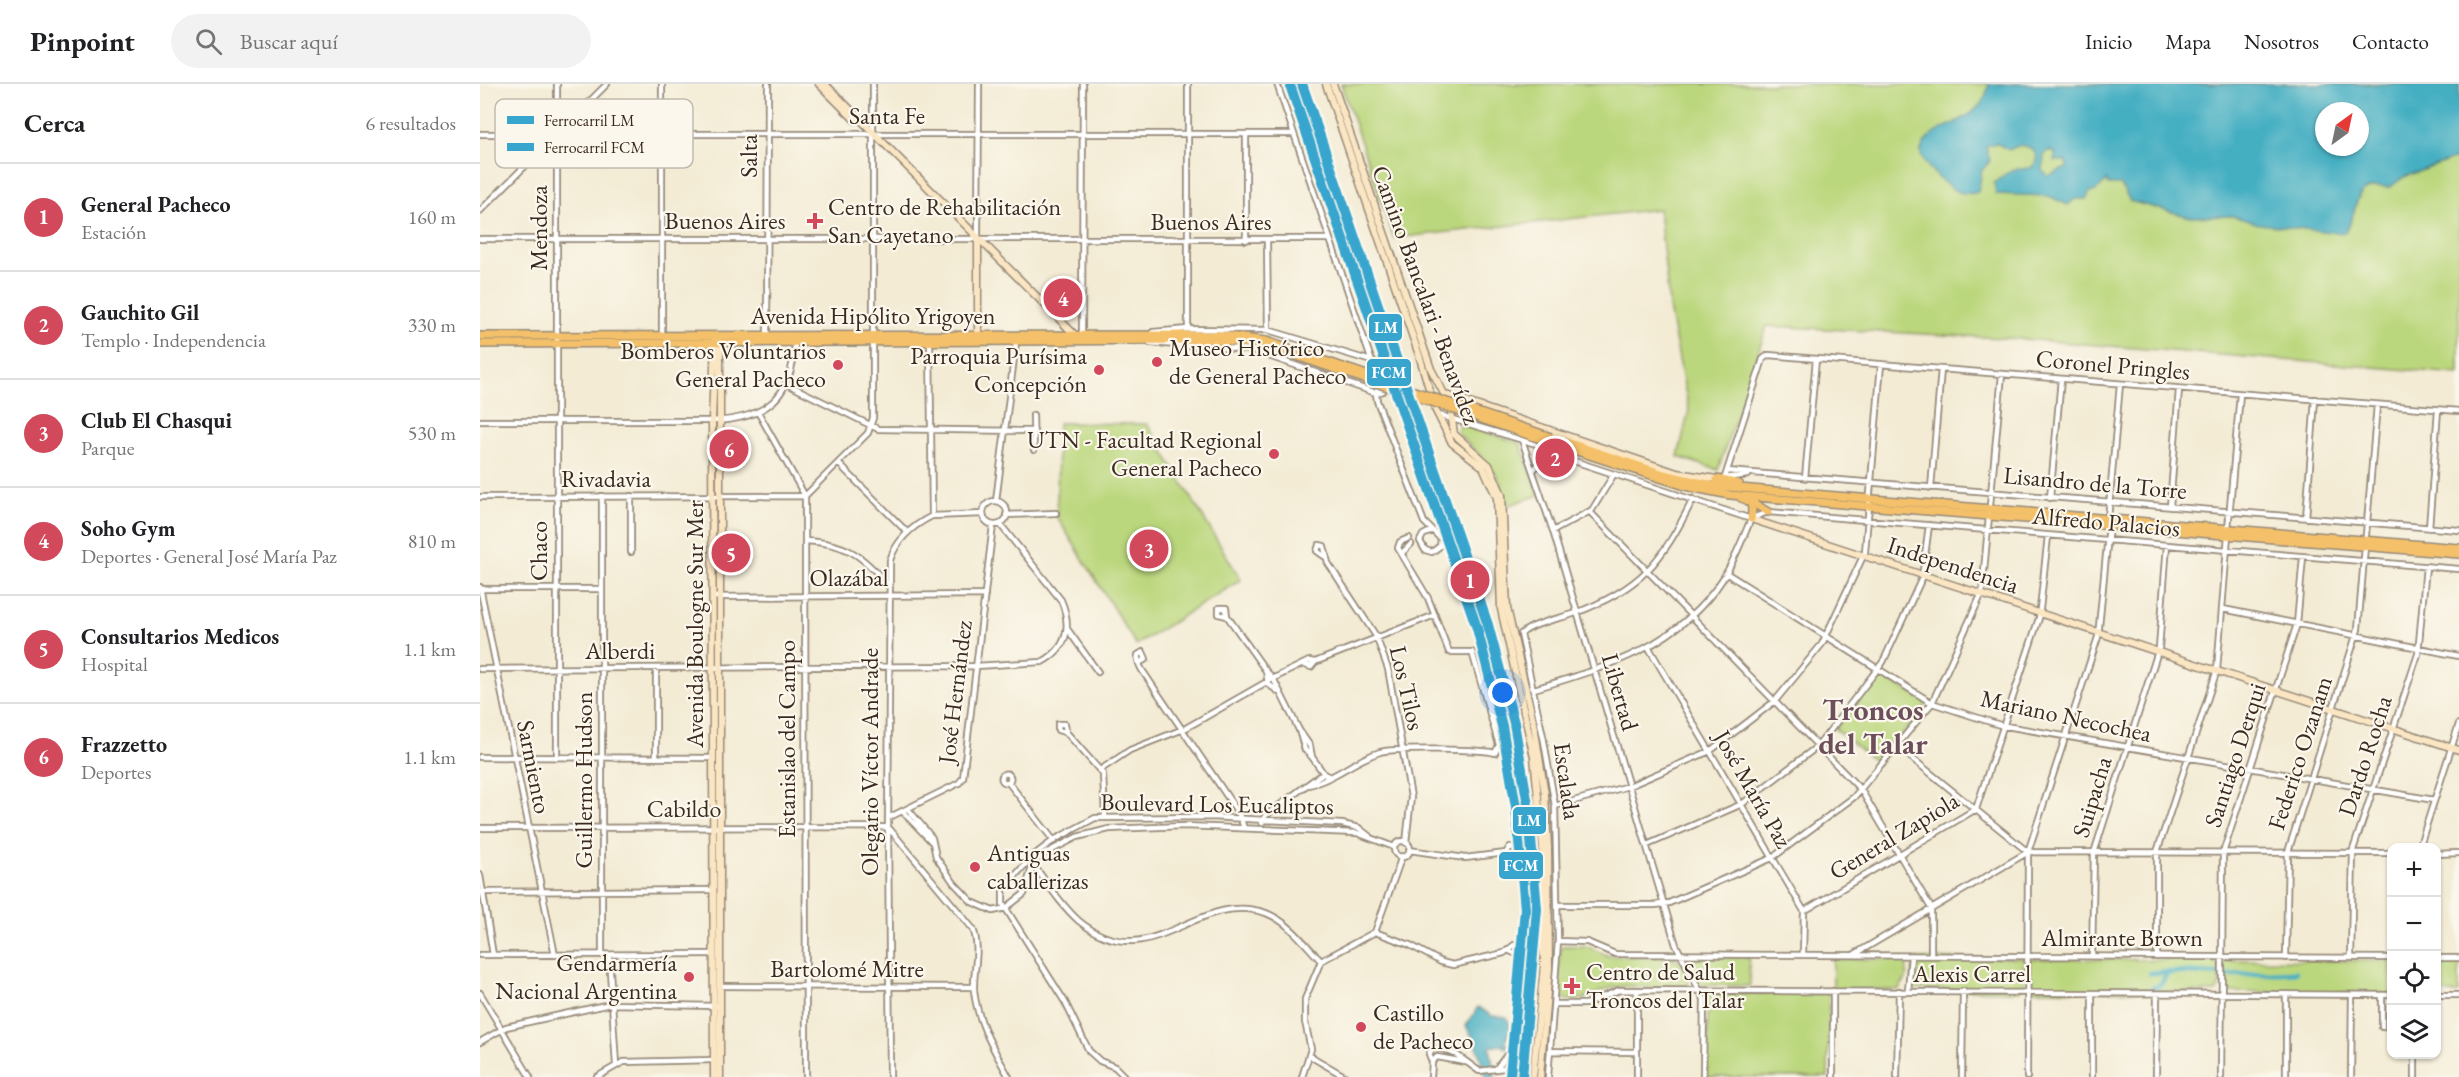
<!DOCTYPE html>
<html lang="es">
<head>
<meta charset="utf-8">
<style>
	:root { --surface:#fff; --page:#f2f2f2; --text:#202124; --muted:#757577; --line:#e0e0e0; --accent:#d1495b }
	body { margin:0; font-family:"EB Garamond",serif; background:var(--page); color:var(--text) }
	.controls { position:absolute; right:18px; bottom:18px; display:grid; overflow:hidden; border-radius:12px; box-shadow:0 2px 4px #0004 }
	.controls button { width:54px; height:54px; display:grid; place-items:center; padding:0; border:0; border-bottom:2px solid var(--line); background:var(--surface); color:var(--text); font:30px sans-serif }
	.compass { position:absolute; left:1835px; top:18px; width:54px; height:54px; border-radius:50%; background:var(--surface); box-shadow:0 2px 4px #0004; rotate:33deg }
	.you { position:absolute; left:1023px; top:609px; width:21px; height:21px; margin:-15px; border:4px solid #fff; border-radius:50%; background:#1a73e8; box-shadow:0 0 0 9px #1a73e833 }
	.badge { display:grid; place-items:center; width:39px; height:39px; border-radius:50%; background:var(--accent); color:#fff; font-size:20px; font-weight:700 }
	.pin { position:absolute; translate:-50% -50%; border:3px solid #fff; box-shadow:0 2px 6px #0006 }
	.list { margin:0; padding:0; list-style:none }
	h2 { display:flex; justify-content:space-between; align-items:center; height:78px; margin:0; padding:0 24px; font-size:26px }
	h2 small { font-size:20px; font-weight:400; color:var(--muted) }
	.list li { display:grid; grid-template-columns:39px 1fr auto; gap:18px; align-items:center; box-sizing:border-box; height:108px; padding:0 24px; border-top:2px solid var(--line) }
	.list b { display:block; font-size:22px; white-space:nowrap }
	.list p { margin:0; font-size:20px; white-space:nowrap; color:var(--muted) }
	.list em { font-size:20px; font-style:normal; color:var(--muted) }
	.icon { flex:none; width:33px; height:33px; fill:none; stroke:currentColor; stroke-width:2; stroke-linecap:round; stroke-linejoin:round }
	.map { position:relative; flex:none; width:1979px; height:993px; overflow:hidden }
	header { display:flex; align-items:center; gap:36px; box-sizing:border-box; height:84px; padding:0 30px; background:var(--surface); border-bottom:2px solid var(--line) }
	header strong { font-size:28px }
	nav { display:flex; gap:33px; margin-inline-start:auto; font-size:21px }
	.search { width:420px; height:54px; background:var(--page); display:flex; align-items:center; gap:15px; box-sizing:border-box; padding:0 21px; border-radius:33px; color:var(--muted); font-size:22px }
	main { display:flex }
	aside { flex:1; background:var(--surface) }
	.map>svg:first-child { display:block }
	.green { fill:#bbd77d; stroke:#7b804e; stroke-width:1.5; fill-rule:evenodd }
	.water { fill:#44afc2; stroke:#406c70; stroke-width:1.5; fill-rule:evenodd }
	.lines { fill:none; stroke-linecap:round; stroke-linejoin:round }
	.stream { stroke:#44afc2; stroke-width:1.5 }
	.canal { stroke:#44afc2; stroke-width:5 }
	.street-tunnel { stroke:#cec4b0; stroke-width:4.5; stroke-dasharray:4.5 2; stroke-linecap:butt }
	.street-casing { stroke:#978a79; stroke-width:8 }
	.secondary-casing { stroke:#978a79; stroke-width:9 }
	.primary-casing { stroke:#978a79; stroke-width:10 }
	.street { stroke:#fff; stroke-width:4.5 }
	.secondary { stroke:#fbe6c3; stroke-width:6 }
	.primary { stroke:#f4c16a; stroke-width:7 }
	.primary-bridge-casing { stroke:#978a79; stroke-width:10; stroke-linecap:butt }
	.primary-bridge { stroke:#f4c16a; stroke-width:7 }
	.rail-1-casing { stroke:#fbf7ec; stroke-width:15 }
	.rail-2-casing { stroke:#fbf7ec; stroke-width:15 }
	.rail-1 { stroke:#38a5ce; stroke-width:10 }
	.rail-2 { stroke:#38a5ce; stroke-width:10 }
	.poi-dot { fill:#d1495b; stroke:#fbf7ec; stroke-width:2 }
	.labels { text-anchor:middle; stroke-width:4.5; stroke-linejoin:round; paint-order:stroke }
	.street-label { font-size:24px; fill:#3b2a1e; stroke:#fbf7ec }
	.poi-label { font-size:24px; fill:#3b2a1e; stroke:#fbf7ec; text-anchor:start }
	.district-label { font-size:30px; font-weight:bold; fill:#6d4e5b; stroke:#fbf7ec }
	.key { fill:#fbf7ec; stroke:#c1baae; stroke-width:1.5 }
	.key-label { font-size:16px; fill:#3b2a1e }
	.line-badge { stroke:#fbf7ec; stroke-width:2 }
	.badge-label { font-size:16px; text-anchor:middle; font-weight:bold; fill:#fff }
</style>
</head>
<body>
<header>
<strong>Pinpoint</strong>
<div class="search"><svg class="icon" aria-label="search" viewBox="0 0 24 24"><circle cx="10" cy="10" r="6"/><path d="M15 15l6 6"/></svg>Buscar aquí</div>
<nav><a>Inicio</a><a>Mapa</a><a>Nosotros</a><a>Contacto</a></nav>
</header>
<main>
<aside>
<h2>Cerca<small>6 resultados</small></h2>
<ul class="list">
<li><span class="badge">1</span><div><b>General Pacheco</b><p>Estación</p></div><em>160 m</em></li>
<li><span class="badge">2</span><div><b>Gauchito Gil</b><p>Templo · Independencia</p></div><em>330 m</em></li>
<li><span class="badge">3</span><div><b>Club El Chasqui</b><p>Parque</p></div><em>530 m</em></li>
<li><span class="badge">4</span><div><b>Soho Gym</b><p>Deportes · General José María Paz</p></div><em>810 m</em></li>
<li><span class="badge">5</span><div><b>Consultarios Medicos</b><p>Hospital</p></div><em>1.1 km</em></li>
<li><span class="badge">6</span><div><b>Frazzetto</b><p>Deportes</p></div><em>1.1 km</em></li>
</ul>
</aside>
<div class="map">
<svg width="1979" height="993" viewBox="0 0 1979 993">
	<rect width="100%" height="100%" fill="#fbf7ec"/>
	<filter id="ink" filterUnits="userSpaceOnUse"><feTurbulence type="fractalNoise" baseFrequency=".0167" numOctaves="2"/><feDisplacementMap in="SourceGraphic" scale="12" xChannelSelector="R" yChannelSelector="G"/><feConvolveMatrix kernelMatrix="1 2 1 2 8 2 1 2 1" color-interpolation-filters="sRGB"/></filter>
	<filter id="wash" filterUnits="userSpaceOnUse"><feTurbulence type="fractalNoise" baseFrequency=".008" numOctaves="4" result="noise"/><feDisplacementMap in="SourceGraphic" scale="24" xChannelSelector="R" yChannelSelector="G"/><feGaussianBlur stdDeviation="1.35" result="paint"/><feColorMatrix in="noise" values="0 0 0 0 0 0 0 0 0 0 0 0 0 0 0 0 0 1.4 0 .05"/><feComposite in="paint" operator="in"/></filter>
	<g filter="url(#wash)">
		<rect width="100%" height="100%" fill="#f3ebd4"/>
		<!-- green -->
		<path class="green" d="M861,0H1979V290L1542,255L1287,242L1238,386L1198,373L1209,326L1190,229L1179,125L914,154ZM1844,27H1880V63H1844Z
			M578,339L667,340L761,496L656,561L577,433Z
			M983,341L1040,359L1059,411L1026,422C1020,382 1003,375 977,349L978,343Z
			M1400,591L1445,617L1446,621L1398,680L1355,645Z
			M1083,862H1106L1129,872L1192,873L1200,877L1210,901C1189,910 1158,899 1135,903C1116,906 1097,926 1077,911L1081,865Z
			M1269,873L1270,902L1224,901L1217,898L1207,877L1209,874Z
			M1543,874L1544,901L1539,907L1432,905L1433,879L1436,875Z
			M1353,875H1423L1427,878L1426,895L1418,906L1353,905Z
			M1549,875L1733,876L1740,883L1739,903L1736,908L1554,906L1549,903Z
			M1746,876L1911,877V909L1747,908L1744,906L1743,879Z
			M1957,877H1979V909H1957Z
			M1349,909L1348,993H1227L1228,910Z"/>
		<!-- water -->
		<path class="water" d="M1509,0H1979V73L1924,93L1910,103C1868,98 1881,125 1866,147L1860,149L1779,140L1753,132L1710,133L1650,117L1641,101H1628L1627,97L1616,107L1610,108L1606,115H1595L1588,121L1569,112L1516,110L1514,99L1531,86L1550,84L1555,80L1557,72L1551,64L1540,61L1529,66L1516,59L1506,62L1510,77L1502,86L1498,108C1492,110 1485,110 1479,108C1467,104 1439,78 1441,66C1449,41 1486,42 1502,18C1506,13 1507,6 1509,0ZM1844,27H1880V63H1844ZM1569,66L1576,70L1574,77H1585L1588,83L1569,92L1563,88L1564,71Z
			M998,923L1012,932L1026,933C1032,941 1030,951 1024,959L1029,960L1026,964L1020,961L1010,963L1015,993H1006L996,959L986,942Z"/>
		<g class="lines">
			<!-- stream -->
			<path class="stream" d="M807,0L897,263"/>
			<!-- canal -->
			<path class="canal" d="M1670,889L1689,888
				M1673,904L1680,901L1687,890L1694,888L1747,891L1816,888"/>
		</g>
	</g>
	<g filter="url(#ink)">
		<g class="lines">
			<!-- street-tunnel -->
			<path class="street-tunnel" d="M1040,962L1053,964"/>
			<!-- street casing -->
			<g class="street-casing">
				<path id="street" d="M77,0V674
					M708,0V245
					M797,0L892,278L900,296L896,309L897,317L944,438L961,455L960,462L952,468L945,466L940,457L943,451L951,447
					M0,50H814
					M0,127L127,0
					M498,153L499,0
					M0,155H850
					M766,156V50
					M787,156L788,246
					M602,251L603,0
					M182,252V0
					M287,252L288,0
					M450,257L452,432
					M670,259L771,266L896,309L903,307L908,300L906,288L898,279L788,246L708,245L673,248
					M307,300L398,345L554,347
					M278,328L325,412L326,993
					M553,331L554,366
					M959,331L1066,363L1085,374L1271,435
					M0,337H232C286,335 312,314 315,259
					M1042,356L1073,447L1196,861L1224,915L1223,993
					M358,379L427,448
					M1053,386L1073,367
					M1247,387L1979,446
					M1245,393L1283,275L1288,271L1979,327
					M1244,394L1268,391
					M1325,394L1336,275
					M1451,404L1461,285
					M122,412V871
					M325,412L388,349L393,334V0
					M0,413L325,412
					M1570,414L1581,295
					M516,417L536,258
					M503 429a12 12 0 1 1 24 0a12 12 0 1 1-24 0Z
					M1690,423L1699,305
					M1110,428L1381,706L1451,824V872
					M526,431L576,429
					M1272,434L1288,428L1979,485
					M1826,434L1835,315
					M1628,435L1640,300
					M1949,444L1958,326
					M1748,445L1760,310
					M1073,447L1112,426L1134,390
					M929,454L920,458L918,464L948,514L969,568H992L1019,661
					M325,457C366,459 381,470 408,501
					M151,468V412
					M922,469L931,460
					M844,472L837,467L839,461L844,462L848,479L896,552L908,585L931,713L926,759
					M1246,489L1452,619L1520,641L1954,716
					M0,503L75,871
					M0,505H122
					M233,513L505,511
					M1743,525L1979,572
					M747,532L739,530V524H746L747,532L786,587L788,600L799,608
					M588,546L618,588
					M1169,564L1324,827L1323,870
					M659,579L666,575L663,568L658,571C657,576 659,581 662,586L759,730L764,744
					M825,581L831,583L835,578L955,531
					M0,585L496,582L562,578C588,564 592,542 581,516L520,440
					M786,587L793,594L819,646L825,666L832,673
					M1054,605C1128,583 1200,562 1244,493C1255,475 1263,454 1271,435
					M819,646L830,662L832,673L844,690
					M586,648L585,640H578V646L586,648L623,690L625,732
					M1418,663L1548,768
					M0,673L233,674
					M176,674V585
					M620,686L650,666L706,644L790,596L829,577L835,578
					M521.5 694a4.5 4.5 0 1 1 9 0a4.5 4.5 0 1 1-9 0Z
					M528,698L574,757
					M828,701C854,696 874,676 900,668C911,664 1005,665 1015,669L1019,661
					M1075,722L1149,702L1230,667L1295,617L1342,560L1385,468L1401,280
					M428,725L452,754L456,773L474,799L492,818L513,827L526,824L544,810L553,780L562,771L597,753L629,745L704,742L877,749L914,763
					M422,727L453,759
					M408,734L479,699L483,694L513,441
					M782,739L785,732L839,692L844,690L850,693
					M0,744L408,743L493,845C501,865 493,886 494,906C497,938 514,966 529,993
					M914 765a8 8 0 1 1 16 0a8 8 0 1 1-16 0Z
					M1167,761L1262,720L1338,662L1403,578L1442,494L1449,441
					M1939,764L1979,640
					M929,766L985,774L1026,769L1034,771L1036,765L1030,763L1026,769
					M1548,768L1912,769
					M1956,770L1979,769
					M553,780C567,799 581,821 599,837C670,896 717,804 786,829C809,838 825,860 841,877
					M0,791L13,871
					M0,808L232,806
					M1078,821H1175L1189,819L1292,774L1374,713L1452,619L1502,509L1522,290
					M1324,827L1496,725L1559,534L1568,452
					M895,848L930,861L961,878L973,881L1024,869L1034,861L1040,864L1036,870L1028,866
					M895,848L922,772
					M1078,857L1107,858L1135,870L1912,874
					M1375,870L1548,768
					M0,871L233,870
					M129,871L136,981
					M1612,872L1614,769L1679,564L1687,461
					M1677,873V768L1737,586L1748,451
					M1806,874L1808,768L1878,545L1897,321
					M1871,874L1873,766L1938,570L1946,482
					M1956,874H1979
					M240,902L494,903
					M1428,907L1431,872
					M0,909L50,993
					M1612,910V993
					M1956,911H1979
					M1075,920H1106L1139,906L1912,911
					M1902,943V911
					M0,958L26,943L130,920L237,922
					M1070,967L1157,968
					M830,972L866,993
					M952,978L957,973L985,978
					M1016,985L1030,967L1040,962
					M117,993L143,978L234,976
					M410,993L408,743L410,476C417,455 432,442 452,432L503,430
					M645,993L635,983L620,977L609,967L585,918L523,820V805L553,772L574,756L615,734L731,733L862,740L879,744L889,752
					M822,993L831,965L825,938V915L841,877L895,848
					M951,993L952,978L949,970L953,964L963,965L977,971L999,987L1024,984L1040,962
					M1068,993L1078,857L1075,722L1064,657L1041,550C1053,539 1078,535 1093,530C1161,505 1182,478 1213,415
					M1157,993V906
					M1353,993V907
					M1417,993L1419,907
					M1482,993L1483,907
					M1547,993L1548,768L1618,553L1629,441
					M1676,993L1677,910
					M1741,993L1743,769L1817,540L1823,473
					M1806,993V911
					M1871,993L1872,911
					M1935,993V970"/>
			</g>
			<!-- secondary casing -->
			<g class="secondary-casing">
				<path id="secondary" d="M339,0L375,36
					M345,0L595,251
					M846,0L940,274L955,325L972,359L1003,383L1017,414L1021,525L1054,673L1063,763L1064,881L1053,993
					M853,0L951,285L970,321L974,350L1009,381L1022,411L1027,524L1054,641L1065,710L1068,763L1069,884L1060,993
					M498,155V254
					M236,253L240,259V993
					M966,311L1197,389L1237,395
					M1271,435L1979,666
					M234,993L232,337L235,256"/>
			</g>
			<!-- primary casing -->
			<g class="primary-casing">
				<path id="primary" d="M0,252L741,251L786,257
					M0,260L731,256L784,261
					M1071,353L1184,390L1236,402L1979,464
					M1078,361L1205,402L1250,411L1979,470
					M1237,395L1259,400
					M1261,414C1273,417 1273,423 1271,435
					M1270,417L1288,428"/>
			</g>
			<!-- street -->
			<use href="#street" class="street"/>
			<!-- secondary -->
			<use href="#secondary" class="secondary"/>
			<!-- primary -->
			<use href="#primary" class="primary"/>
			<!-- primary-bridge casing -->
			<g class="primary-bridge-casing">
				<path id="primary-bridge" d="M786,257L1071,353
					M784,261L1078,361"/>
			</g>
			<!-- primary-bridge -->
			<use href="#primary-bridge" class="primary-bridge"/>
			<!-- rail-1 casing -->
			<g class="rail-1-casing">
				<path id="rail-1" d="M822,0L1008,541L1034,639L1048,721L1057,825L1042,993"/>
			</g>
			<!-- rail-2 casing -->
			<g class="rail-2-casing">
				<path id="rail-2" d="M811,4L997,544L1022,642L1036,723L1045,825L1030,992"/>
			</g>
			<!-- rail-1 -->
			<use href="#rail-1" class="rail-1"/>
			<!-- rail-2 -->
			<use href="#rail-2" class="rail-2"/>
		</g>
	</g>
	<!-- markers -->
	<g class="poi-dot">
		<path d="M332 128h6v6h6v6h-6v6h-6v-6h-6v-6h6z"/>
		<circle cx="677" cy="278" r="6"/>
		<circle cx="358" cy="281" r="6"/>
		<circle cx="619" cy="286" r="6"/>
		<circle cx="794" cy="370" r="6"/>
		<circle cx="495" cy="783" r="6"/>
		<circle cx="209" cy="893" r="6"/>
		<path d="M1089 893h6v6h6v6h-6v6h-6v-6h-6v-6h6z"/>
		<circle cx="881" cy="943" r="6"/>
	</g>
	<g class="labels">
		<!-- street labels -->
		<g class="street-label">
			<text x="407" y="40">Santa Fe</text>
			<text transform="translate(269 72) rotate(-90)" y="8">Salta</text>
			<text x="245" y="145">Buenos Aires</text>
			<text x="731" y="146">Buenos Aires</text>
			<text transform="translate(59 144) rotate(-90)" y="8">Mendoza</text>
			<text transform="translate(946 211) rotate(70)" y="8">Camino Bancalari - Benavídez</text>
			<text x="393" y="240">Avenida Hipólito Yrigoyen</text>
			<text transform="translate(1633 281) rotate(5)" y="8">Coronel Pringles</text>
			<text x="126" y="403">Rivadavia</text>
			<text transform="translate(1615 399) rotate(5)" y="8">Lisandro de la Torre</text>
			<text transform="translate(1626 438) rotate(5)" y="8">Alfredo Palacios</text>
			<text transform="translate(59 467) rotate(-90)" y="8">Chaco</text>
			<text transform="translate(1473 481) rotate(18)" y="8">Independencia</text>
			<text x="369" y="502">Olazábal</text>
			<text transform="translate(215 540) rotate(-90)" y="8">Avenida Boulogne Sur Mer</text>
			<text x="140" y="575">Alberdi</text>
			<text transform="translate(927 604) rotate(77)" y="8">Los Tilos</text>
			<text transform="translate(475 608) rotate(-83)" y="8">José Hernández</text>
			<text transform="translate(1140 608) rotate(74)" y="8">Libertad</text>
			<text transform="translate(1586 632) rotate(12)" y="8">Mariano Necochea</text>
			<text transform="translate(307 655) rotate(-90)" y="8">Estanislao del Campo</text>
			<text transform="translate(1820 669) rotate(-72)" y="8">Federico Ozanam</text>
			<text transform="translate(1755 671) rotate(-72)" y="8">Santiago Derqui</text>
			<text transform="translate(1885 672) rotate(-72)" y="8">Dardo Rocha</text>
			<text transform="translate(390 678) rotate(-90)" y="8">Olegario Víctor Andrade</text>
			<text transform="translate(54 683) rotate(79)" y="8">Sarmiento</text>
			<text transform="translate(104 696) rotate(-90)" y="8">Guillermo Hudson</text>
			<text transform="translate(1087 697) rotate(82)" y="8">Escalada</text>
			<text transform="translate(1273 705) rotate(60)" y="8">José María Paz</text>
			<text transform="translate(1612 713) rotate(-73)" y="8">Suipacha</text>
			<text transform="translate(737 720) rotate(1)" y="8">Boulevard Los Eucaliptos</text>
			<text x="204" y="733">Cabildo</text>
			<text transform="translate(1414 752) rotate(-31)" y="8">General Zapiola</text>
			<text x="1642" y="862">Almirante Brown</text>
			<text x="367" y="893">Bartolomé Mitre</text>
			<text x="1492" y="898">Alexis Carrel</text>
		</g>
		<!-- poi labels -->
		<g class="poi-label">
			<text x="348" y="131">Centro de Rehabilitación<tspan x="348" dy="28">San Cayetano</tspan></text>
			<text x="689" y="272">Museo Histórico<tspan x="689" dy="28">de General Pacheco</tspan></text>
			<text x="346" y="275" text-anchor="end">Bomberos Voluntarios<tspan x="346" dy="28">General Pacheco</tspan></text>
			<text x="607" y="280" text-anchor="end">Parroquia Purísima<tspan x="607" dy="28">Concepción</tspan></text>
			<text x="782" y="364" text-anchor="end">UTN - Facultad Regional<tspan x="782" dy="28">General Pacheco</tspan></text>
			<text x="507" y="777">Antiguas<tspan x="507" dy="28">caballerizas</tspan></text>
			<text x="197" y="887" text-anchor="end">Gendarmería<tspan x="197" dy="28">Nacional Argentina</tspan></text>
			<text x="1106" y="896">Centro de Salud<tspan x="1106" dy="28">Troncos del Talar</tspan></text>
			<text x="893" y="937">Castillo<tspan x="893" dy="28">de Pacheco</tspan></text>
		</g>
		<!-- district labels -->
		<g class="district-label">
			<text x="1393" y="636">Troncos<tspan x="1393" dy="34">del Talar</tspan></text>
		</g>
	</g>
	<!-- legend -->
	<rect x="15" y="15" width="198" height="69" rx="9" class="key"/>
	<rect x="27" y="32" width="27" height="8" fill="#38a5ce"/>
	<rect x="27" y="59" width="27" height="8" fill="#38a5ce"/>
	<g class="key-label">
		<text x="64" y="42">Ferrocarril LM</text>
		<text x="64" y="69">Ferrocarril FCM</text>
	</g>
	<g class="line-badge">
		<rect x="888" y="229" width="35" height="29" rx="6" fill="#38a5ce"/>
		<rect x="886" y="274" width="46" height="29" rx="6" fill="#38a5ce"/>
		<rect x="1032" y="722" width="35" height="29" rx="6" fill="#38a5ce"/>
		<rect x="1018" y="767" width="46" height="29" rx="6" fill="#38a5ce"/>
	</g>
	<g class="badge-label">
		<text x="906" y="249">LM</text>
		<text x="909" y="294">FCM</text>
		<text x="1049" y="742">LM</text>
		<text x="1041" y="787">FCM</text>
	</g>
</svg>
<div class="controls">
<button>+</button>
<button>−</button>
<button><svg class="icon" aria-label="locate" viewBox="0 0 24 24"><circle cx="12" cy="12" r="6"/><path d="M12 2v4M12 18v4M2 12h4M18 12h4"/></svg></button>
<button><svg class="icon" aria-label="layers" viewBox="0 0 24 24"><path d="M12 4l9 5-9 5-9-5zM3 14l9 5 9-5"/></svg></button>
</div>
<svg class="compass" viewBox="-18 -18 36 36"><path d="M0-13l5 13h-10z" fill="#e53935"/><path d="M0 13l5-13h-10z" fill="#757577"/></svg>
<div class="you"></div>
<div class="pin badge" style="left:990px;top:496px">1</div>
<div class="pin badge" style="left:1075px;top:374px">2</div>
<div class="pin badge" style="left:669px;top:465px">3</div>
<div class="pin badge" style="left:583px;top:214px">4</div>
<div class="pin badge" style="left:251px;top:469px">5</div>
<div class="pin badge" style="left:249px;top:365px">6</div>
</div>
</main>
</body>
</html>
